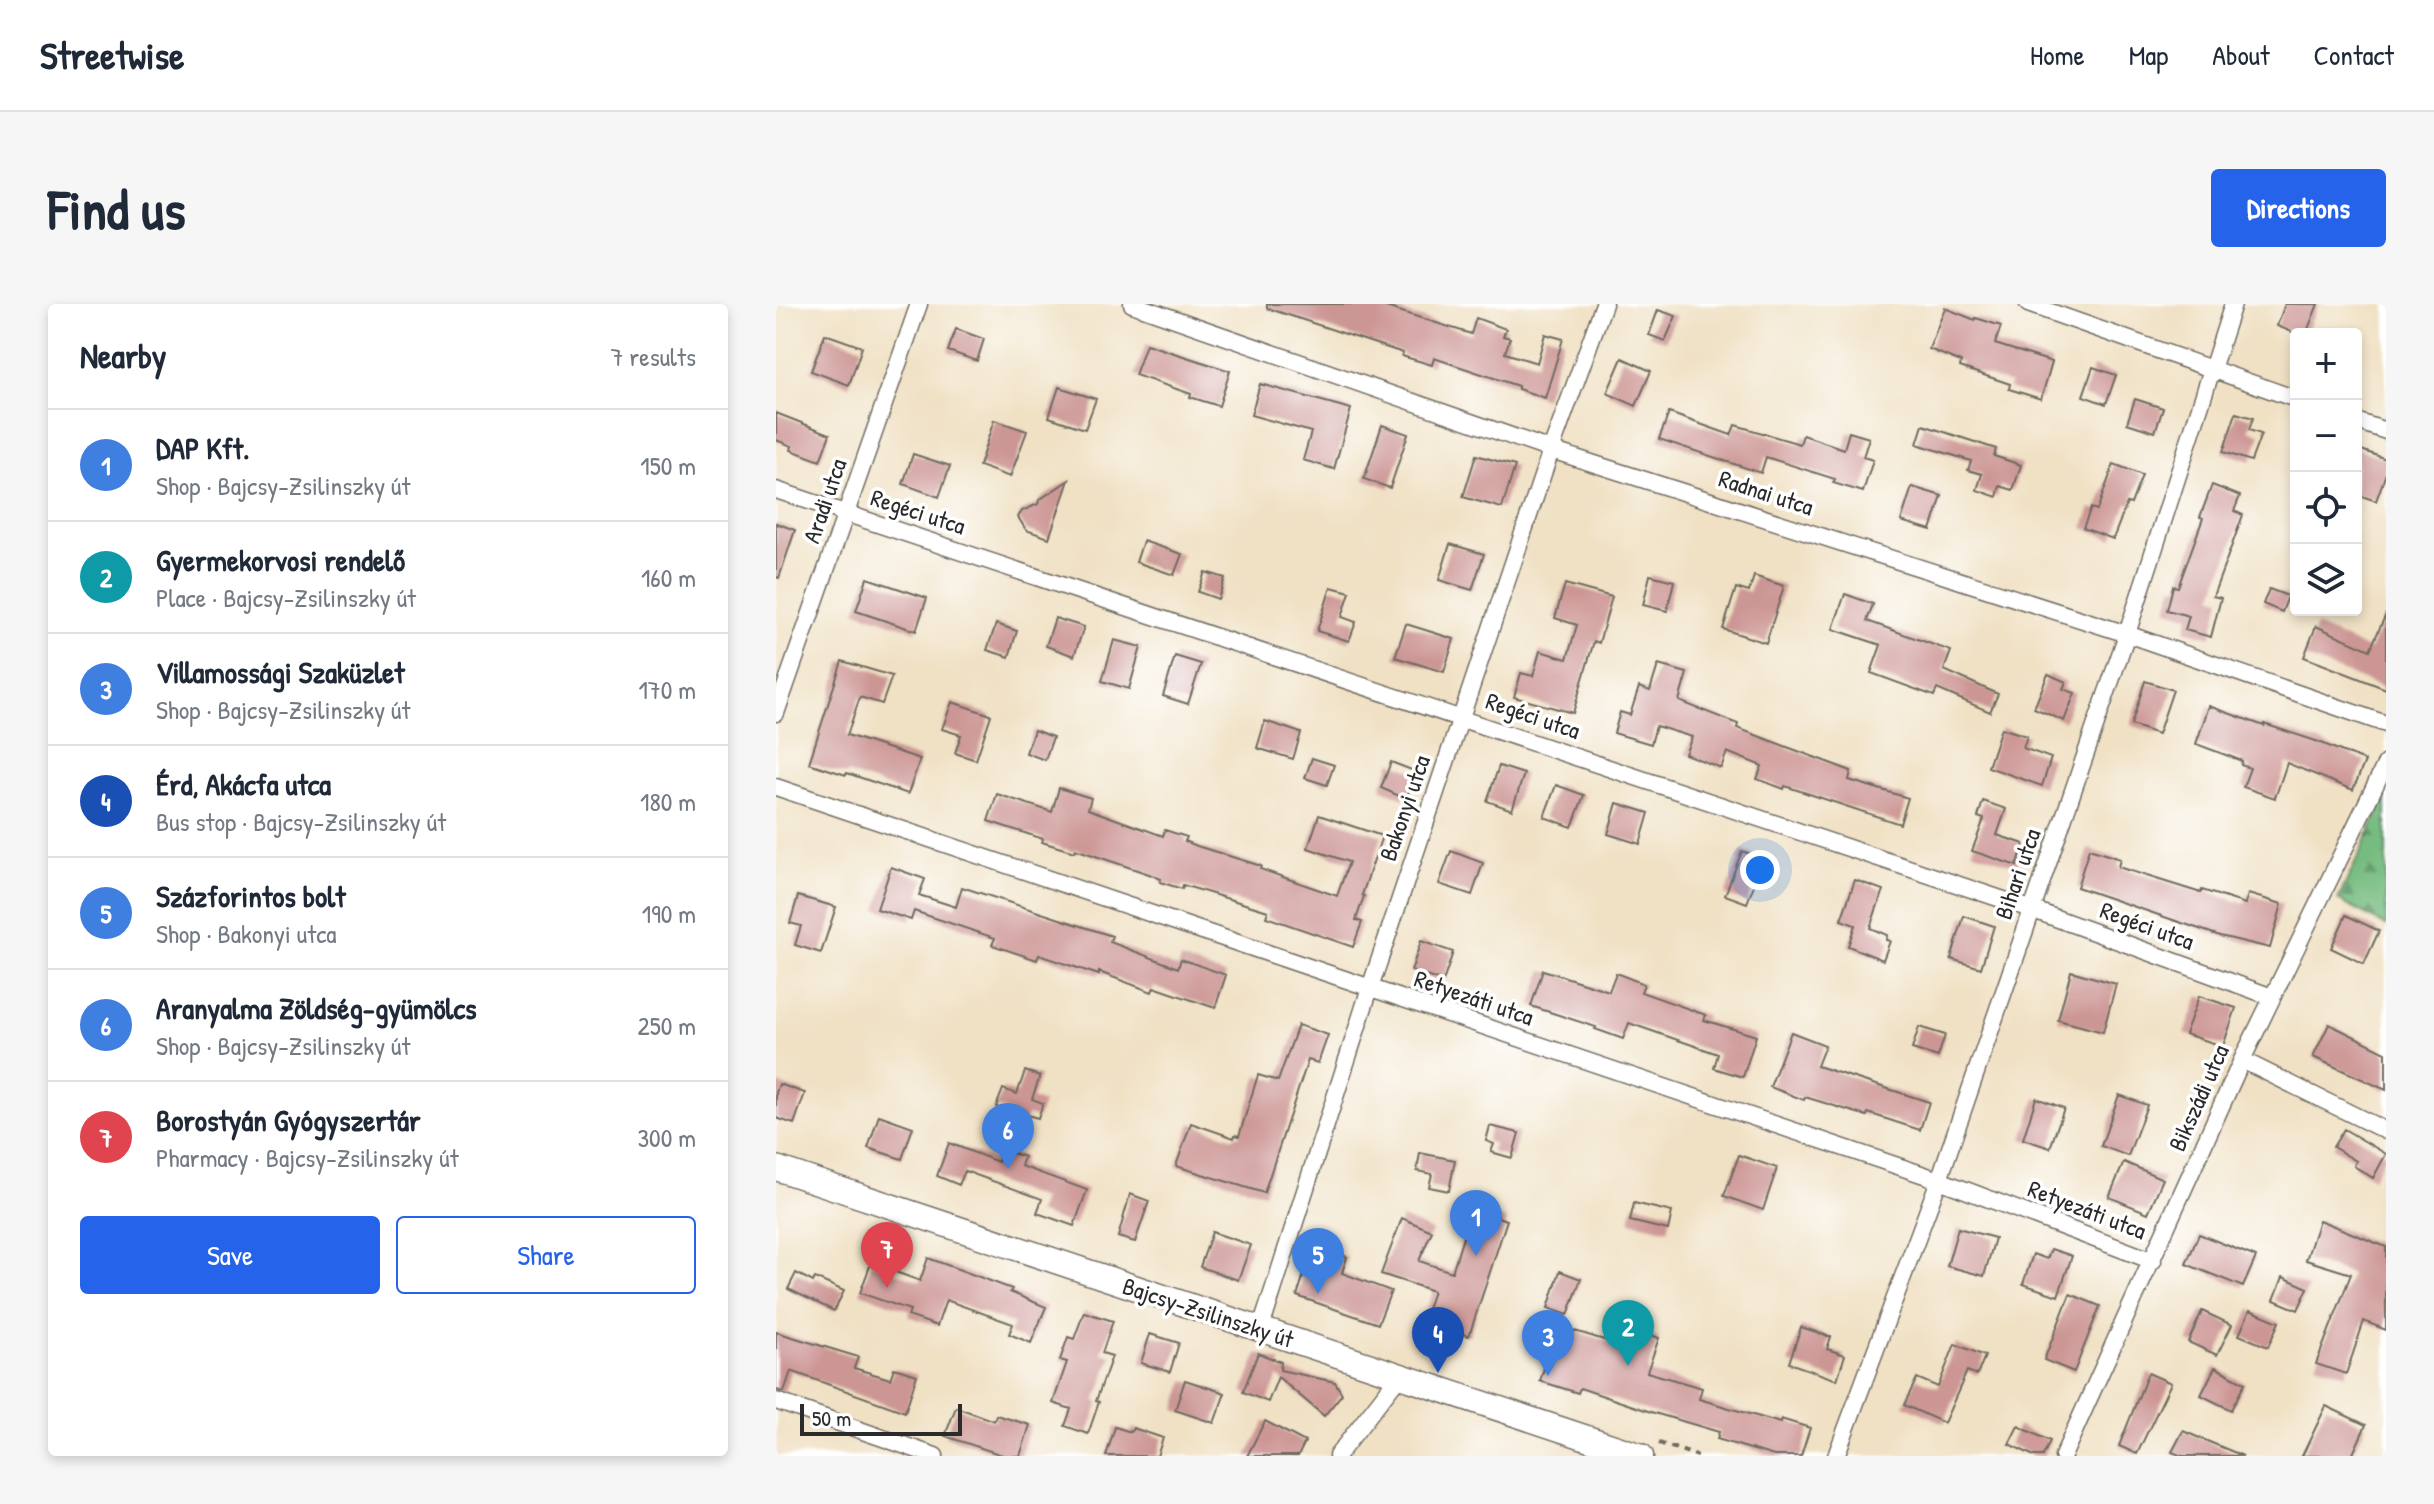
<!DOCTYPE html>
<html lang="en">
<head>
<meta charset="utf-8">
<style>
	:root { --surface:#fff; --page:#f6f6f7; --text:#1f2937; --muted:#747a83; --line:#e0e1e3; --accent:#2563eb }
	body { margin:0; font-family:"Patrick Hand",sans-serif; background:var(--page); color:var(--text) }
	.controls { position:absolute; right:24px; top:24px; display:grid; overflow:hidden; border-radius:8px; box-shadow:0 4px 12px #0003 }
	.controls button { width:72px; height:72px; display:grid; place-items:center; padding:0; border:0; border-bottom:2px solid var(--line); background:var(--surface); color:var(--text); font:40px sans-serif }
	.scale { position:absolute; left:24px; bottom:20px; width:162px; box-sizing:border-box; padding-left:8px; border:4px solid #2b2b2b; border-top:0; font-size:22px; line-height:28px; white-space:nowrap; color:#2b2b2b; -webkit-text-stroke:6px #fff; paint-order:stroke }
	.you { position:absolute; left:984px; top:566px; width:28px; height:28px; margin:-20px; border:6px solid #fff; border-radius:50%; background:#1a73e8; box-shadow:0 0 0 12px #1a73e833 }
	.badge { display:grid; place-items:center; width:52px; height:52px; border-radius:50%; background:var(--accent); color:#fff; font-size:26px; font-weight:700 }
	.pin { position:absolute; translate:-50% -66px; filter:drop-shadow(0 2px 4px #0008) }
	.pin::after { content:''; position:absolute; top:42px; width:28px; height:24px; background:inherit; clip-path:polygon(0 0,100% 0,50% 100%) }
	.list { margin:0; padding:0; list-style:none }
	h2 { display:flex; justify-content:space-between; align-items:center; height:104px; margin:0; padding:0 32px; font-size:34px }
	h2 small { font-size:26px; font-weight:400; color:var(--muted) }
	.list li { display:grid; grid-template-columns:52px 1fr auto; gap:24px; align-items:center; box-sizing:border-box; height:112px; padding:0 32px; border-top:2px solid var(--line) }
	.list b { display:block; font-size:30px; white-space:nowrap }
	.list p { margin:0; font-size:26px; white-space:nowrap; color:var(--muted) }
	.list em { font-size:26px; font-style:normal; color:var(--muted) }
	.actions { display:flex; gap:16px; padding:24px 32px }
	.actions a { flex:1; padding:18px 0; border:2px solid var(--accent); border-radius:8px; text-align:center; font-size:28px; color:var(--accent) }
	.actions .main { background:var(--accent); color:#fff }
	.icon { flex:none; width:44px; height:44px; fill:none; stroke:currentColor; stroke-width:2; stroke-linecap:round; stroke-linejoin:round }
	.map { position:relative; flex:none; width:1610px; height:1152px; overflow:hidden; border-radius:8px }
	header { display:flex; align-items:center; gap:48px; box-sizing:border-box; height:112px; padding:0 40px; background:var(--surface); border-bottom:2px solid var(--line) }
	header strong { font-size:38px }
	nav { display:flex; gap:44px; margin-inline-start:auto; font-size:28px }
	.intro { display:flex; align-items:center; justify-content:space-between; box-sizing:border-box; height:192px; padding:0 48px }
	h1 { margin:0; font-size:56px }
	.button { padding:20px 36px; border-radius:8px; background:var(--accent); color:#fff; font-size:28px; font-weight:700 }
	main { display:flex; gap:48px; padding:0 48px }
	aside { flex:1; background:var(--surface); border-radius:8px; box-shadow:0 4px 12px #0003 }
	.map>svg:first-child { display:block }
	.forest { fill:url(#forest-firs); stroke:#507456; stroke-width:2 }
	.building { fill:#cc9694 }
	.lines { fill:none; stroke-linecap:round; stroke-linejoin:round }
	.street-casing { stroke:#706b61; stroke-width:19 }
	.secondary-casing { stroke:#706b61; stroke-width:27 }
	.path { stroke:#706b61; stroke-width:4; stroke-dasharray:6 6; stroke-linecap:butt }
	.street { stroke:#fff; stroke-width:16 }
	.secondary { stroke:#fff; stroke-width:24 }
	.labels { text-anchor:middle; stroke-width:7; stroke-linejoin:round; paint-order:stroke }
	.street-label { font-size:24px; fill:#2b2b2b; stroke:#fff }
</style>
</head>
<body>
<header>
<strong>Streetwise</strong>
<nav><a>Home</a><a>Map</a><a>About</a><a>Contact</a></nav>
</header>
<div class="intro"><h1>Find us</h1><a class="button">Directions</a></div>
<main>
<aside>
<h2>Nearby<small>7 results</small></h2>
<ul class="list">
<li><span class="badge" style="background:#3f7fe0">1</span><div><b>DAP Kft.</b><p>Shop · Bajcsy-Zsilinszky út</p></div><em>150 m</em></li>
<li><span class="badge" style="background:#0f9aa8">2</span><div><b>Gyermekorvosi rendelő</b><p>Place · Bajcsy-Zsilinszky út</p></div><em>160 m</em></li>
<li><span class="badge" style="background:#3f7fe0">3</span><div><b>Villamossági Szaküzlet</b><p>Shop · Bajcsy-Zsilinszky út</p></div><em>170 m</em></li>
<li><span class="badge" style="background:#1a4fb4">4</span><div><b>Érd, Akácfa utca</b><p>Bus stop · Bajcsy-Zsilinszky út</p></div><em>180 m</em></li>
<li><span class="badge" style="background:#3f7fe0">5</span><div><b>Százforintos bolt</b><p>Shop · Bakonyi utca</p></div><em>190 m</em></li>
<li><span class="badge" style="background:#3f7fe0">6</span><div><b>Aranyalma Zöldség-gyümölcs</b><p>Shop · Bajcsy-Zsilinszky út</p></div><em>250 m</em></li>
<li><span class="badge" style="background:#e0444e">7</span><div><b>Borostyán Gyógyszertár</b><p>Pharmacy · Bajcsy-Zsilinszky út</p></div><em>300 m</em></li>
</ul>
<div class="actions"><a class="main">Save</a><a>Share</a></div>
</aside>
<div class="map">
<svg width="1610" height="1152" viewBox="0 0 1610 1152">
	<defs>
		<pattern id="forest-firs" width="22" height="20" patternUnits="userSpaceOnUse" patternTransform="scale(2)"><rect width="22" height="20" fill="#76bc80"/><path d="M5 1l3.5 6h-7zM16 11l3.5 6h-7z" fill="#619969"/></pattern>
	</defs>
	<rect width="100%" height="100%" fill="#fff"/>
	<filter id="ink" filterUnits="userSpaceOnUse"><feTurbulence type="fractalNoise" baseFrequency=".0125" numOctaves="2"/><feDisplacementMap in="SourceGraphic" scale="16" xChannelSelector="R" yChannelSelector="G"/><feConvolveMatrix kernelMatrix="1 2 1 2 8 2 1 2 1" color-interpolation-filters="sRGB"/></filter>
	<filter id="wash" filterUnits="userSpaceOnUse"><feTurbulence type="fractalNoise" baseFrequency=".006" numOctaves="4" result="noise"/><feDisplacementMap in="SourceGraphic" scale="32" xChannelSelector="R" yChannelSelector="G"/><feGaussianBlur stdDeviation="1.8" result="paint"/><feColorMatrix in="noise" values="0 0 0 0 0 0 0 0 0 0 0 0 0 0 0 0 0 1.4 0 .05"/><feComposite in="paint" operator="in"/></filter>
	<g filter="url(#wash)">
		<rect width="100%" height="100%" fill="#f0e1c4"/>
		<!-- forest -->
		<path class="forest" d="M1610,493V622L1562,596Z"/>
		<g id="blocks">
			<!-- building -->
			<path class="building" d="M491,0H610V3L695,30L700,14L730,25L727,32L734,34L729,49L761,59L769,30L787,35L769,94L742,85V82L658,54L656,61L626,52L627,49L491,4Z
				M1509,0H1542L1530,30H1521L1501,22Z
				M1169,4L1199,16L1200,14L1225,22L1219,40L1276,58L1265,95L1233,85L1234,80L1184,63L1185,58L1153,45Z
				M882,6L900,12L889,37L873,31Z
				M180,25L208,35L201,57L172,47Z
				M49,30L86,43L73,81L35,67Z
				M370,40L454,67L443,102L414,93L415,90L359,71Z
				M846,54L875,67L860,102L831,89Z
				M1317,63L1340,71L1330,100L1307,92Z
				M484,80L575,105L558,165L527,156L535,128L475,111Z
				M283,83L320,95L309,125L273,113Z
				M1359,95L1387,104L1379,128L1351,119Z
				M0,109L54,130L44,157L15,146L16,142L0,136Z
				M893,109L955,131L959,121L1024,140L1027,131L1068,145L1073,128L1093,134L1087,153L1097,156L1087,188L1057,179L1059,175L990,153L985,169L883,135Z
				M1460,109L1477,114L1473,126L1485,130L1475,157L1447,148Z
				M218,116L251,127L234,173L203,162Z
				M606,121L632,130L614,184L588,175Z
				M1147,121L1220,145L1218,152L1245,161L1237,186L1224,182L1221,193L1201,186L1206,170L1192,166L1195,157L1141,140Z
				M1580,144L1610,155V169L1600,197L1580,190Z
				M137,150L174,162L163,193L127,180Z
				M700,151L739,162L726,204L687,193Z
				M1338,160L1366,171L1355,200L1351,199L1337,235L1307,224L1315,204L1321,206Z
				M293,176L273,234L250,226L242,213L246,207L262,200L263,196Z
				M1436,181L1464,192L1458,207L1467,211L1437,292L1445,294L1435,333L1409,326L1413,312L1391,306L1397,282L1402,283L1427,214L1424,213Z
				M1136,183L1166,192L1155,226L1125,217Z
				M0,219L19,226L3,274L0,273Z
				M367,237L406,250L398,271L360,258Z
				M674,240L708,250L696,286L663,276Z
				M429,268L449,274L442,295L422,288Z
				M874,271L898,277L891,307L867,301Z
				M978,272L1008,282L990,339L947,325L960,284L973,288Z
				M91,274L151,294L140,327L80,307Z
				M789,280L836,293L823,339L818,337L797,409L738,393L745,369L757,372L764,347L791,355L801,321L779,314Z
				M555,283L574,288L566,313L580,318L573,337L541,327Z
				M1493,285L1512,292L1506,308L1487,300Z
				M1069,290L1097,300L1091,317L1175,347L1168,366L1222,390L1214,408L1161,385L1158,392L1095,369L1105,341L1057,325Z
				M1610,310V385L1528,353L1540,322L1594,346Z
				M279,314L308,323L298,352L270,342Z
				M220,320L241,327L233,353L211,346Z
				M630,320L678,335L668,368L619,353Z
				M338,336L365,343L353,385L326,377Z
				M399,352L425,360L412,400L387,392Z
				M66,357L116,372L106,400L84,393L71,431L144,455L132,490L71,469L70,471L33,459Z
				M882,361L911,369L903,397L962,420L961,424L1075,467L1073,476L1132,494L1124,520L1009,482L1008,485L981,475L986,462L951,448L945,464L909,450L916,433L880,422L875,440L838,429L844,408L854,411L863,383L874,387Z
				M1272,370L1290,378L1287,385L1299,389L1288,417L1258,404Z
				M1369,377L1397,386L1382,430L1355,421Z
				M176,398L215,411L200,456L179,449L185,431L166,425Z
				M1433,402L1488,422V420L1543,438L1589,457L1577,486L1511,459L1499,494L1467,483L1474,464L1465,461L1466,457L1420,440Z
				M489,417L525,429L517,455L481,444Z
				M1225,424L1251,432L1247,444L1275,454L1266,482L1212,463Z
				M258,426L277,433L269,456L250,449Z
				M536,454L558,461L551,481L529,474Z
				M615,458L641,468L630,495L605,484Z
				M723,462L748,470L736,506L711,497Z
				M780,481L808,491L796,523L768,513Z
				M283,484L315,494L312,505L387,532L389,526L411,533L409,537L421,542L485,562L484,565L561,592L573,558L532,544L543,511L606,532L586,591L588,592L580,616L586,618L577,643L490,613L492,607L407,581L406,585L384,578L385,575L373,570L299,545L298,548L266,538L267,535L212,517L221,490L276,508Z
				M1207,497L1230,505L1221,531L1248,540L1241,562L1196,547L1208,515L1202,513Z
				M841,499L873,509L864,540L832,530Z
				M1313,545L1344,555L1342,563L1425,589L1426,586L1469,600L1472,590L1506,600L1494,644L1444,632L1301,583Z
				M675,547L707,559L696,591L663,580Z
				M966,547L988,555L971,599L949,591Z
				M115,563L149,575L143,591L180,603L186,583L336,632L334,638L402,664L405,655L450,671L439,704L378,683L376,688L323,668V671L263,651L261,656L216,641L219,634L138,607L135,616L101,605Z
				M1079,576L1107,586L1094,624L1111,631L1110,636L1114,637L1107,656L1072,642L1079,621L1065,616Z
				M22,592L60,603L45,649L19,641L25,622L14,619Z
				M1570,611L1603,627L1588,660L1555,644Z
				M1188,612L1218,622L1205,664L1175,655Z
				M645,637L677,648L667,678L635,667Z
				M767,666L833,687L840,669L868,680L865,688L930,711L928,716L980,732L967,773L938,764L942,750L853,719L847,735L819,725L820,723L755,702Z
				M1295,667L1340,680L1327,728L1282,716Z
				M1423,692L1460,704L1447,742L1409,730Z
				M1553,720L1610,748V786L1537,753Z
				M522,721L552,731L542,759L532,756L488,889L400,862L415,819L458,834L459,831L463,832L482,771L502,777Z
				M1143,723L1169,731L1162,753L1136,745Z
				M1015,728L1049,741L1041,762L1153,798L1144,826L1092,809L1091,812L1029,793L1028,796L994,783Z
				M249,767L264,772L256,795L267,799L262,814L251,811L246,825L231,820L235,808L220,803L227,785L241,790Z
				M3,780L29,789L18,820L0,814V789Z
				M1343,791L1371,801L1352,852L1325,842Z
				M1260,794L1288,804L1274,844L1247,835Z
				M103,811L137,823L126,855L92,844Z
				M714,822L743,829L736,854L715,848L718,840L710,837Z
				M1568,825L1610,850L1597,874L1578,862L1580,857L1557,843Z
				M173,839L222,858L227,846L248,853L245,862L311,886L298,922L261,909L266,895L189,867L183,881L161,872Z
				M644,849L679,856L673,887L653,883L656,870L641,867Z
				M963,851L1001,864L987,906L948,892Z
				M1348,858L1387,875L1372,909L1333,893Z
				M354,890L373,897L359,938L342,933Z
				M858,899L896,908L892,926L854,917Z
				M707,909L731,916L693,1032L647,1017L657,987L605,970L626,914L656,927L643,957L676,968L690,924L701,927Z
				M1543,916L1610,943V1026L1588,1017L1570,1070L1540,1060L1575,970L1530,956Z
				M1182,924L1219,934L1208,972L1171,962Z
				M436,928L475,941L462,976L424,963Z
				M1423,930L1480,953L1467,983L1410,960Z
				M537,942L571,953L566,969L615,987L602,1020L521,992Z
				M1275,945L1296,952L1282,992L1247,980L1257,950L1271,955Z
				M152,954L236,985L234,988L270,1003L255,1039L233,1030L237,1020L170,996L161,1022L132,1012L134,1006L84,989L95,959L144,977Z
				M784,967L805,975L792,1011L772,1004Z
				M20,969L37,978L39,974L68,987L58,1007L12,985Z
				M1507,973L1532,984L1522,1006L1498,996Z
				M1294,990L1324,1002L1298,1068L1268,1056Z
				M1474,1006L1503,1018L1492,1043L1463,1031Z
				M1426,1007L1456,1021L1441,1051L1412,1038Z
				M308,1008L337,1017L326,1049L336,1052L320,1097L323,1098L312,1130L289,1122L295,1105L277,1099L291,1058L284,1056L292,1033L298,1035Z
				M844,1021L883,1034L871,1068L926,1084L923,1095L1004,1119L1005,1115L1034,1124L1025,1152H998L941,1135L943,1128L875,1108L804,1084L802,1089L764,1077L775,1042L782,1045L789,1024L838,1039Z
				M1025,1023L1055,1033L1051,1045L1069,1051L1061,1076L1013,1059Z
				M0,1028L82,1053L78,1064L114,1075L118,1064L141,1071L129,1108L15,1067L8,1088L0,1086Z
				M374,1030L403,1039L394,1068L365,1059Z
				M1179,1040L1209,1052L1201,1071L1191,1067L1168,1119L1128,1101L1141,1074L1162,1083Z
				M482,1049L505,1058L504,1066L559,1078L566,1090L548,1112L502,1073L492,1098L467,1088Z
				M1439,1063L1469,1079L1455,1106L1425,1091Z
				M1372,1069L1395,1079L1361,1150L1343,1142Z
				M409,1076L449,1089L438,1119L399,1106Z
				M1550,1102L1590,1121L1576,1152H1526Z
				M180,1103L218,1117L220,1111L254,1121L244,1152H229L169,1132Z
				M489,1117L529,1138L522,1152H471Z
				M1242,1122L1274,1137L1267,1152H1258L1233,1140Z
				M339,1123L355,1128L357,1124L387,1134L381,1152H330Z
				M1407,1127L1467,1152H1406L1396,1148Z"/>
		</g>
	</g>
	<g filter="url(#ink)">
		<use href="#blocks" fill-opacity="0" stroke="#706b61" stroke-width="2"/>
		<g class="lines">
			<!-- street casing -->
			<g class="street-casing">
				<path id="street" d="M356,0L775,146L1351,330L1610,420
					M1252,0L1520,95
					M1580,117L1610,127
					M0,186L1255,605L1496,693
					M0,409L143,0
					M0,483L1163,876L1377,957
					M1466,756L1610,827
					M484,1027L594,684L775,146L828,0
					M0,1097L159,1152
					M561,1152L623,1072
					M1060,1152L1163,876L1351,330L1457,0
					M1287,1152L1466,756L1610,459"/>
			</g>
			<!-- secondary casing -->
			<g class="secondary-casing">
				<path id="secondary" d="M0,864L865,1152"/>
			</g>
			<!-- path -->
			<path class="path" d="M883,1139L922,1152"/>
			<!-- street -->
			<use href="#street" class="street"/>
			<!-- secondary -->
			<use href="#secondary" class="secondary"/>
		</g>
	</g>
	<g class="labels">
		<!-- street labels -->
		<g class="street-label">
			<text transform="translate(990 189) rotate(18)" y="8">Radnai utca</text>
			<text transform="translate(49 197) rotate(-71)" y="8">Aradi utca</text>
			<text transform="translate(142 208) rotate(18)" y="8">Regéci utca</text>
			<text transform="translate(757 412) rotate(19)" y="8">Regéci utca</text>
			<text transform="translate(629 504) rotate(-71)" y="8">Bakonyi utca</text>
			<text transform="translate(1242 570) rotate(-71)" y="8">Bihari utca</text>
			<text transform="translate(1371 622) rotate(20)" y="8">Regéci utca</text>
			<text transform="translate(698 694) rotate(19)" y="8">Retyezáti utca</text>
			<text transform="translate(1423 794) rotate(-66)" y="8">Bikszádi utca</text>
			<text transform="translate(1311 906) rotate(21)" y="8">Retyezáti utca</text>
			<text transform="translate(432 1009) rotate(18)" y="8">Bajcsy-Zsilinszky út</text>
		</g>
	</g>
</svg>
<div class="controls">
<button>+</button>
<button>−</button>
<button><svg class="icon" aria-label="locate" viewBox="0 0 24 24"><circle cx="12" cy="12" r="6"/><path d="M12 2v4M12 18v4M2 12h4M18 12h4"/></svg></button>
<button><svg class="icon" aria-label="layers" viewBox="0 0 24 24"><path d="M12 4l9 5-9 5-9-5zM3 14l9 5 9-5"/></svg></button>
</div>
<div class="scale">50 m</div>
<div class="you"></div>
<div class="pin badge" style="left:700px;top:952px;background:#3f7fe0">1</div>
<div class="pin badge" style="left:852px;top:1062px;background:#0f9aa8">2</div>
<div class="pin badge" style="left:772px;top:1072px;background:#3f7fe0">3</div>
<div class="pin badge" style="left:662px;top:1069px;background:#1a4fb4">4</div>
<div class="pin badge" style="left:542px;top:990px;background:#3f7fe0">5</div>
<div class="pin badge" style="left:232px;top:865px;background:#3f7fe0">6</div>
<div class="pin badge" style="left:111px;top:984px;background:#e0444e">7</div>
</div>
</main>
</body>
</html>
